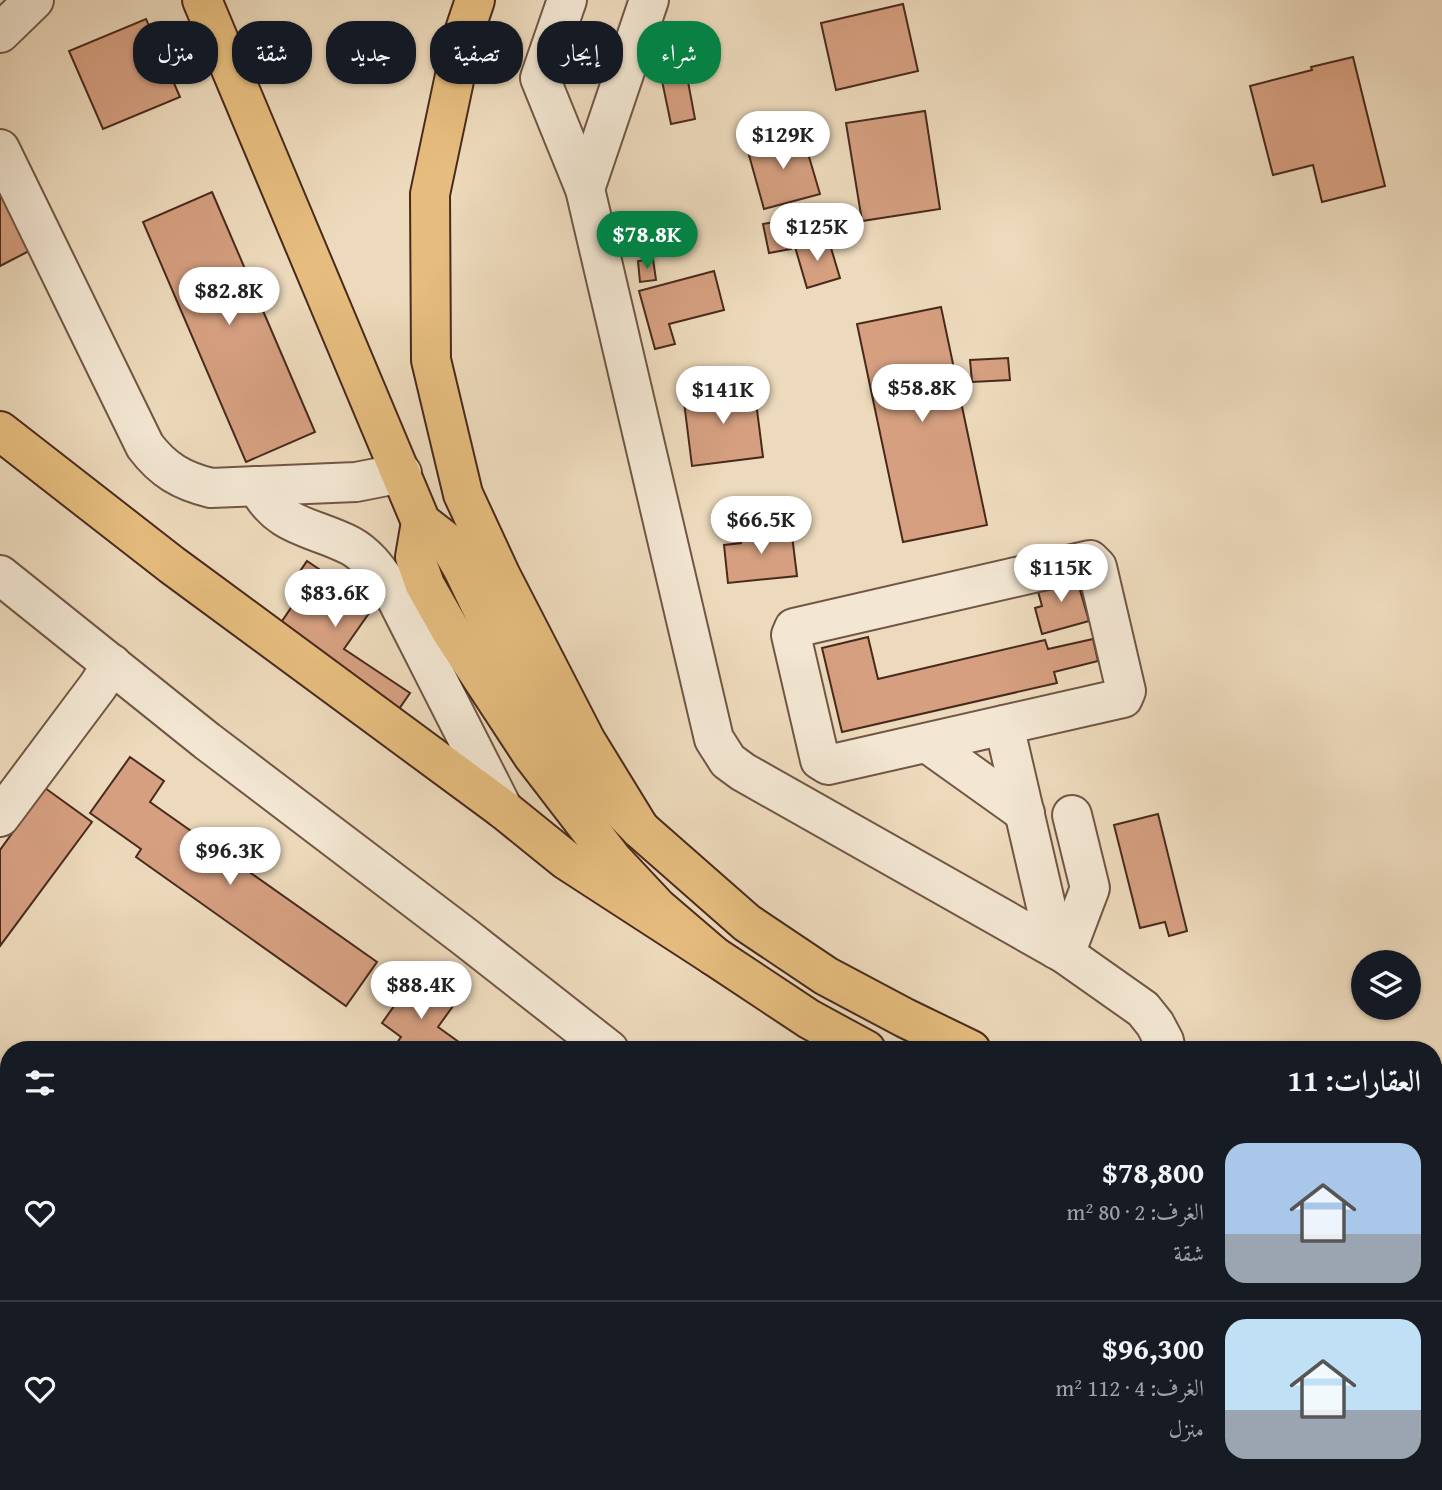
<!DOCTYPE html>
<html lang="ar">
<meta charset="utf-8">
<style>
:root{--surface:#171b24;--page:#20242c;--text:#f1f3f6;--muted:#9ea1a6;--line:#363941;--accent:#0b8043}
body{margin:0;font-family:"Gentium Book Plus",Amiri,serif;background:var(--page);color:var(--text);direction:rtl;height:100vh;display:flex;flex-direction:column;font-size:26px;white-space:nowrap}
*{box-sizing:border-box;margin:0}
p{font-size:23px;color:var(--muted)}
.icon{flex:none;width:38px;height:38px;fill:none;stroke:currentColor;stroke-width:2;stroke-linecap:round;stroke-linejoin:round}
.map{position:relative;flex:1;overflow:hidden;direction:ltr}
.panel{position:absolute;left:0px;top:1041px;width:1442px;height:450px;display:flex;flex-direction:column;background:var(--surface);border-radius:28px 28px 0 0;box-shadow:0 2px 5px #0004;direction:rtl}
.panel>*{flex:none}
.top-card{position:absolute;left:21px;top:21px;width:700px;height:63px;direction:rtl;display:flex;gap:14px}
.fabs{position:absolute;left:1351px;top:950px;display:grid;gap:14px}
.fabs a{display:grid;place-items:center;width:70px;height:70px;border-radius:50%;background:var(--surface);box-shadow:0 2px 5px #0004;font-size:35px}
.price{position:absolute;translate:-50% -60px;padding:0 16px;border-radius:24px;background:#fff;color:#222;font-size:23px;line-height:46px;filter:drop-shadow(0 2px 4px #0008)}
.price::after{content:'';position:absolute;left:50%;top:42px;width:21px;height:16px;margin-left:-10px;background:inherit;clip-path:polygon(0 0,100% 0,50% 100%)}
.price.active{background:var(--accent);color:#fff}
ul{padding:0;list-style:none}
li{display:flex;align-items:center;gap:21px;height:175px;padding:0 21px}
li+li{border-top:2px solid var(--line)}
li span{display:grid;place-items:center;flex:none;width:196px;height:140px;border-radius:21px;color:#555}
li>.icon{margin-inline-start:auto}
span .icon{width:84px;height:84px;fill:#fffc;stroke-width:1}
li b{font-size:30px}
h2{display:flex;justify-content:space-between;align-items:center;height:84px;padding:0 21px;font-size:30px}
.tag{padding:0 24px;border-radius:28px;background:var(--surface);box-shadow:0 2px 5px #0004;font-size:24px;line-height:63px}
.tag.active{background:var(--accent);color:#fff}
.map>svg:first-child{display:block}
.building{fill:#d59f80;stroke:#482a1d;stroke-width:2}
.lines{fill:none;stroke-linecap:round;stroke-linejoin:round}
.minor-casing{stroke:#715645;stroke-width:42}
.major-casing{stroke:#482a1d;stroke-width:42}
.highway-casing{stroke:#482a1d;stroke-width:42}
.minor{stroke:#f3e7d3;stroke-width:38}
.major{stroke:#e6bd7e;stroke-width:38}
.highway{stroke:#e6bd7e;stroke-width:38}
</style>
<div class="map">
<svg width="1442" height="1490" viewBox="0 0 1442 1490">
<rect width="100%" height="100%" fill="#eddabc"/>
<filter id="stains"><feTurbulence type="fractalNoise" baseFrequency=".00286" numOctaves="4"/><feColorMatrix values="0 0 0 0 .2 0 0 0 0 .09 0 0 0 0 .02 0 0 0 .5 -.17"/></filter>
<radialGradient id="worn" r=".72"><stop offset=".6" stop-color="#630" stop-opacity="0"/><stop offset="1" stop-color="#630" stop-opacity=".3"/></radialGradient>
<g class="building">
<polygon points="903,4 918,71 836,90 821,23"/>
<polygon points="146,19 180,97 103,129 69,51"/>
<polygon points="1353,57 1385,186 1322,202 1313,165 1273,175 1250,86 1312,70 1311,67"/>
<polygon points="686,71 695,119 671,124 661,76"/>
<polygon points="925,111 940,209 862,221 846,123"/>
<polygon points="802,133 820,194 764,209 747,148"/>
<polygon points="0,190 31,250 0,266"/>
<polygon points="212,192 315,432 246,462 143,222"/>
<polygon points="785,220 791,249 769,253 763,224"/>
<polygon points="828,238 840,278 807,288 795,247"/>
<polygon points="653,259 656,280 640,282 638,261"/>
<polygon points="714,271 724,310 669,324 675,344 655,349 639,291"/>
<polygon points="941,307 987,525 903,542 857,324"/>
<polygon points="1008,358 1010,380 972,382 970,360"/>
<polygon points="754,386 763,457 692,466 683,394"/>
<polygon points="791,527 797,576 728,583 724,545 741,543 740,533"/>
<polygon points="307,561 374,606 344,649 410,693 399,709 278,627 303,590 292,583"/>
<polygon points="1075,573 1089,621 1042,634 1035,608 1042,606 1036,584"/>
<polygon points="868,637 878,679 1045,640 1048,649 1093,639 1098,661 1054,672 1057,683 842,732 822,648"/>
<polygon points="130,757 164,781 150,802 377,962 346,1006 136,857 141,849 90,813"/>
<polygon points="45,788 92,822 0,946 0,850"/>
<polygon points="1158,814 1187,931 1169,936 1165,922 1140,928 1114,825"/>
<polygon points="414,978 453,1006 438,1027 470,1050 392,1050 401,1037 382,1023"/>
<polygon points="1438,1065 1442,1065 1442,1157"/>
<polygon points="0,1069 9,1075 9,1090 0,1102"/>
<polygon points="9,1098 9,1137 0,1130 0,1109"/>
<polygon points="0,1234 9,1240 9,1249 4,1257 9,1260 9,1295 0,1309"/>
<polygon points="1433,1399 1442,1401 1442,1456 1433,1454"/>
<rect x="1030" y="1482" width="29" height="8"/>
<rect x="1066" y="1482" width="50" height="8"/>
<rect x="1151" y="1482" width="29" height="8"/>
<rect x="1183" y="1482" width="25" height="8"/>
<polygon points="877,1485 930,1487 930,1490 877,1490"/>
<polygon points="961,1485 1013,1487 1013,1490 961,1490"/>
</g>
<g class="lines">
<defs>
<g id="minor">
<polyline points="567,0 540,78 585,189"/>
<polyline points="649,0 585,189 714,739 728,761 743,772 1065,954 1143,1009 1155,1024 1164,1041 1166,1050"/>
<polyline points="0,33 34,0"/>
<path d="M0,149L145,446C163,470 182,481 211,488L356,482L402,473"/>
<path d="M257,486C280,529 313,526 351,546C369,556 380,574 392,590L503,809"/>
<polygon points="1090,560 1097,567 1126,691 1123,698 828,765 820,760 791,635 794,628"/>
<polyline points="0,575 207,741 465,937 609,1050"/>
<polyline points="1004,725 1056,949"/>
<polyline points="927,743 1025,813"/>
<polyline points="0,817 98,686 112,664"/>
<polyline points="1065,954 1090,888 1072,815"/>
<polyline points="0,1169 9,1176"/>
<polyline points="0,1416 9,1422"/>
<polyline points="1433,1476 1442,1479"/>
<polyline points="86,1482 91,1490"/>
<polyline points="346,1482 350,1490"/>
<polyline points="547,1482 548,1490"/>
<polyline points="726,1482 727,1490"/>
<polyline points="941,1490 942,1482"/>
<polyline points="1142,1490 1143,1482"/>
</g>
<g id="major">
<polyline points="202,0 421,522 448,543 463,569 500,646 553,739 640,829 747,923 826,976 905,1018 971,1050"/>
<polyline points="421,522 415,557 425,585 451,631 533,756 613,860 658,908 714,956 809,1019 866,1050"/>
<polyline points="1433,1277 1442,1280"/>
<polyline points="1433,1313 1442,1316"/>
<polyline points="455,1490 507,1482"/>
</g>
<g id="highway">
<polyline points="475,0 464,33 430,194 431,360 463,494 501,576 586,741 640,829"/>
<polyline points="0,431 172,565 503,809 566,860 714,956"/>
</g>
</defs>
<use href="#minor" class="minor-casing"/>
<use href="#major" class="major-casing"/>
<use href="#highway" class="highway-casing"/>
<use href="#minor" class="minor"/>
<use href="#major" class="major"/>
<use href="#highway" class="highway"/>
</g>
<rect width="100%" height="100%" filter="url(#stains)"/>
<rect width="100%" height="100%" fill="url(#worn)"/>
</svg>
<div class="fabs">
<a><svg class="icon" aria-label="layers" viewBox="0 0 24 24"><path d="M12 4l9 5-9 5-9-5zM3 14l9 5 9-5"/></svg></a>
</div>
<b class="price" style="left:783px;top:171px">$129K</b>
<b class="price" style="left:817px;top:263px">$125K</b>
<b class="price active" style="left:647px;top:271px">$78.8K</b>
<b class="price" style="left:229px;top:327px">$82.8K</b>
<b class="price" style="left:922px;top:424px">$58.8K</b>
<b class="price" style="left:723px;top:426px">$141K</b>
<b class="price" style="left:761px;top:556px">$66.5K</b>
<b class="price" style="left:1061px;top:604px">$115K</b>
<b class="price" style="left:335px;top:629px">$83.6K</b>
<b class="price" style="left:230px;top:887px">$96.3K</b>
<b class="price" style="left:421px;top:1021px">$88.4K</b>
<div class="top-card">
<a class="tag active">شراء</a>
<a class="tag">إيجار</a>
<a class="tag">تصفية</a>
<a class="tag">جديد</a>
<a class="tag">شقة</a>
<a class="tag">منزل</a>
</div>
<section class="panel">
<h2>العقارات: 11<svg class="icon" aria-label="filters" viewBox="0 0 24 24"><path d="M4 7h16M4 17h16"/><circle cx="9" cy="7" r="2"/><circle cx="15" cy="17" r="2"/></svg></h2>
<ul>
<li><span style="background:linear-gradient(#a9c7e8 65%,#9aa5b1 0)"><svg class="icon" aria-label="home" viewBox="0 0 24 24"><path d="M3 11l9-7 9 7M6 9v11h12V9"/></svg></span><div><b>$78,800</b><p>الغرف: 2 · 80 m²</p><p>شقة</p></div><svg class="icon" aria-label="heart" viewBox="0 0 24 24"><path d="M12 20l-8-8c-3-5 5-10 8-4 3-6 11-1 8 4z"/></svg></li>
<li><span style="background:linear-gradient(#bfe0f5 65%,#9aa5b1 0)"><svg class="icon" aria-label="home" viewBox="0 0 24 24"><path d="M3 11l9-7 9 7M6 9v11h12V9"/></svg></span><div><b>$96,300</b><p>الغرف: 4 · 112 m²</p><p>منزل</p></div><svg class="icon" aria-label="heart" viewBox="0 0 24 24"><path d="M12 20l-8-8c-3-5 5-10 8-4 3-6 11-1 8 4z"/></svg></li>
</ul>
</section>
</div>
